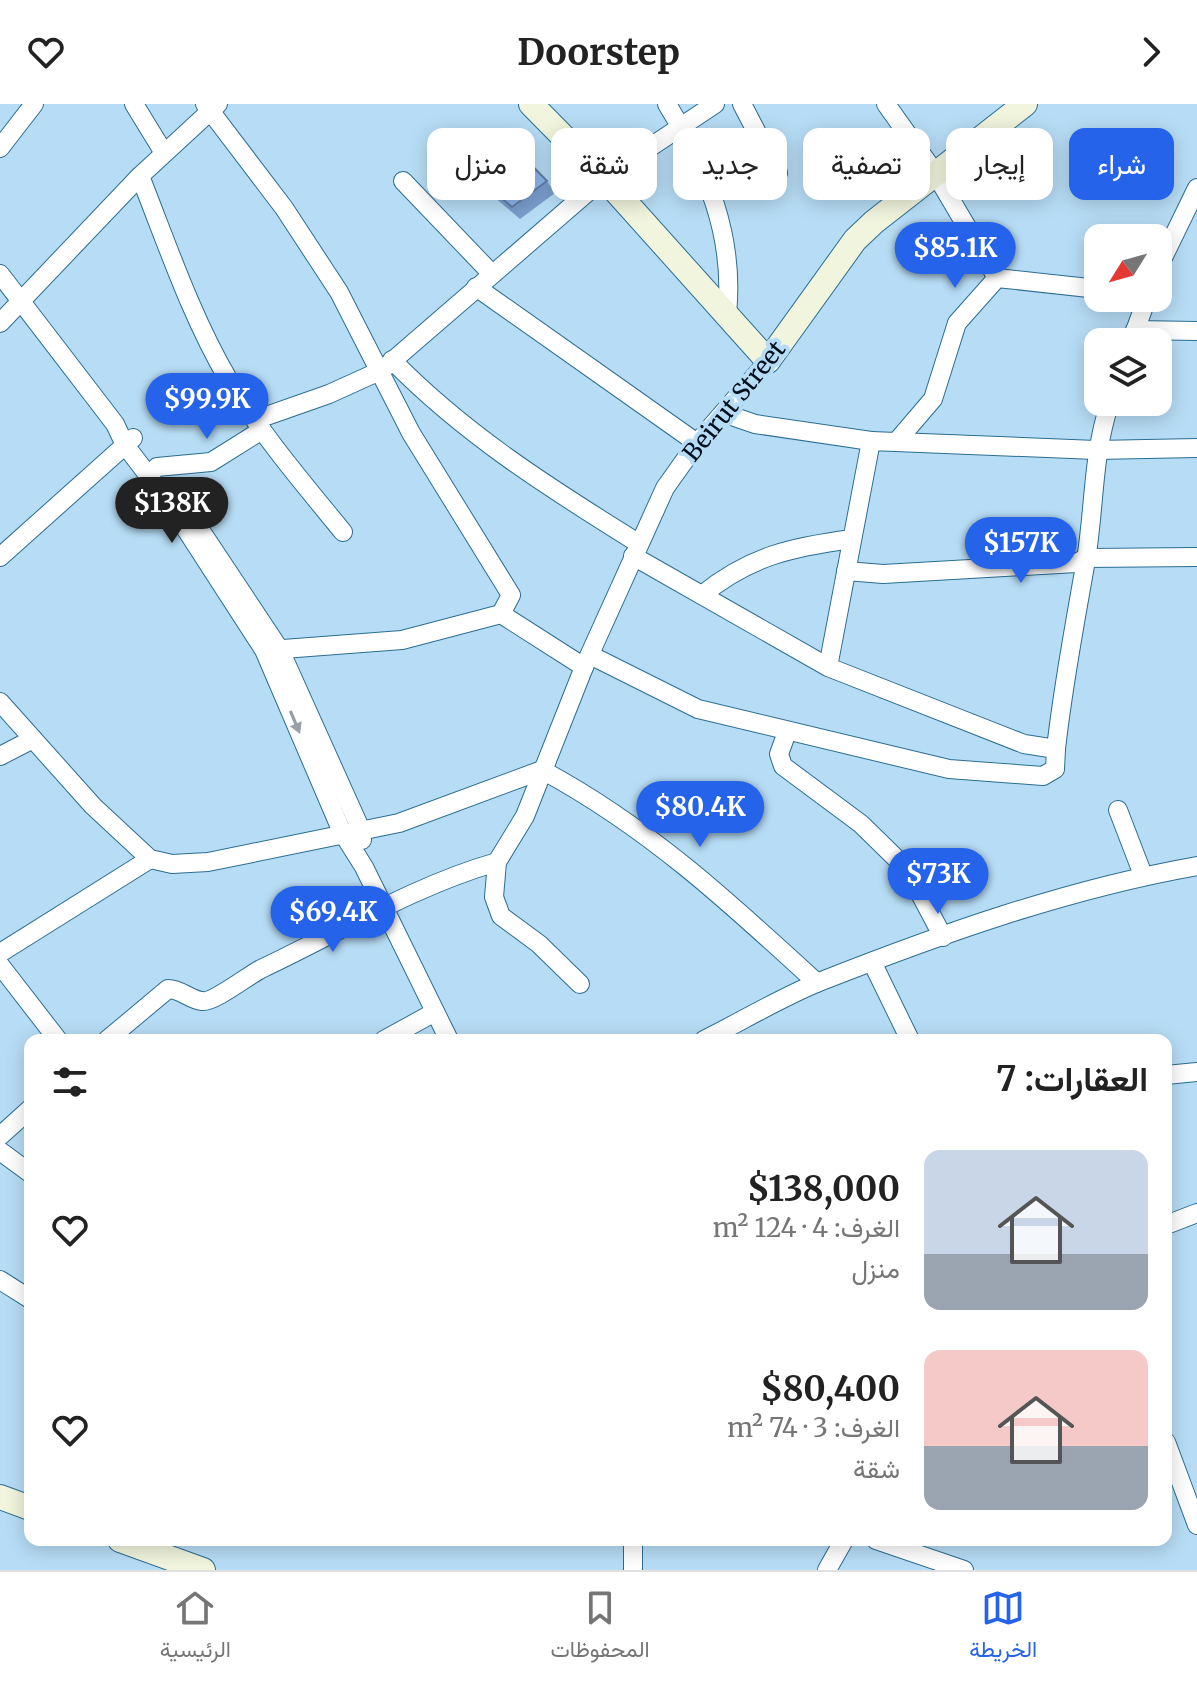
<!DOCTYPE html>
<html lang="ar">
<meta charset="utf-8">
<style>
:root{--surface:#fff;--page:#f6f6f6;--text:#222;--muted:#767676;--line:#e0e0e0;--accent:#2563eb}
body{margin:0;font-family:Merriweather,Vazirmatn,serif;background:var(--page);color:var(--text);direction:rtl;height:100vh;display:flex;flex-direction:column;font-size:30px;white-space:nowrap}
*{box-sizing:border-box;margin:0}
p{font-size:26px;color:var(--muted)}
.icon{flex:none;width:44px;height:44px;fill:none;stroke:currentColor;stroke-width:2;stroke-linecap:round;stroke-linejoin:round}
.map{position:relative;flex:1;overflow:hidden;direction:ltr}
.details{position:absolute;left:24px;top:930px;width:1148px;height:512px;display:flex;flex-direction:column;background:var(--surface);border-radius:16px;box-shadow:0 4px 20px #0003;direction:rtl}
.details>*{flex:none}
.guide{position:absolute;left:24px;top:24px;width:1150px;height:72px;direction:rtl;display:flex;gap:16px}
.needle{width:52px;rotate:233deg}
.fabs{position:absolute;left:1084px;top:120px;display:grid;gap:16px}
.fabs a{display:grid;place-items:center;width:88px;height:88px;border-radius:16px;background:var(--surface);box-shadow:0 4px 20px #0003;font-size:40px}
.price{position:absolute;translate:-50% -68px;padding:0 18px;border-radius:28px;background:var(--accent);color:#fff;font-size:26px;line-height:52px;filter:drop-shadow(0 2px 4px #0008)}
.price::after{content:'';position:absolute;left:50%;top:48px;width:24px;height:18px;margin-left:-12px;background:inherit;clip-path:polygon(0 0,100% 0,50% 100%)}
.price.on{background:#222;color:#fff}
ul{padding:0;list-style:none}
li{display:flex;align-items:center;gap:24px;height:200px;padding:0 24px}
li span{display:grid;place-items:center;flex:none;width:224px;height:160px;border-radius:16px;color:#555}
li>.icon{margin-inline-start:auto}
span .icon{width:96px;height:96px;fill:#fffc;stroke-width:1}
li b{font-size:34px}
h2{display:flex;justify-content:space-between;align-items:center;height:96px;padding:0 24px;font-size:34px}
.chip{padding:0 28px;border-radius:16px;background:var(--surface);box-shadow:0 4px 20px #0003;font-size:28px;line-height:72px}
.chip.on{background:var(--accent);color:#fff}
header{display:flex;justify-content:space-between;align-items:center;height:104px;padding:0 24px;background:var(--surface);font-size:36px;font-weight:700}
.menu{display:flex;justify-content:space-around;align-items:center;height:112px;border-top:2px solid var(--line);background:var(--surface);font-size:22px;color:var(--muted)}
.menu a{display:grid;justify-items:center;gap:4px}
.menu .on{color:var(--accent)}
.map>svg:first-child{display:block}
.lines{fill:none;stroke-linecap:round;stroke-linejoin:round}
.street-casing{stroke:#2b6d91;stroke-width:20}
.secondary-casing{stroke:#2b6d91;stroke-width:26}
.street{stroke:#fff;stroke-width:18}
.secondary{stroke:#f1f5dd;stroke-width:24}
.wall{fill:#7a9dcc}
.building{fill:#8eb6ed;stroke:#637fa6;stroke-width:2}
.oneway{fill:#999fa4}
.labels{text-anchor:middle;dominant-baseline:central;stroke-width:8;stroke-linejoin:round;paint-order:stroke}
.street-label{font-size:24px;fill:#000e1c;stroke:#b7ddf6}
</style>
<header><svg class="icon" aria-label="forward" viewBox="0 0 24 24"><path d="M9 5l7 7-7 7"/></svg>Doorstep<svg class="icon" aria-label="heart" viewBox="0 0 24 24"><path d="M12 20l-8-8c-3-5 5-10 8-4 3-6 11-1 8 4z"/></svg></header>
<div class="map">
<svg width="1197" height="1466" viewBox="0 0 1197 1466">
<rect width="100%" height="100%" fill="#b7ddf6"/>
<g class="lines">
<defs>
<g id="street">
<polyline points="134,0 164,49"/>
<polyline points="205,0 284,104 339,188 411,329 511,491 501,510"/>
<path d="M667,0C707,66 735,132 727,210"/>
<polyline points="742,0 778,69"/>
<polyline points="886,0 935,69 997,174"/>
<polyline points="0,44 34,0"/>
<path d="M140,72C167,140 191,212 228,275C261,330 303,379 343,428"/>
<polyline points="403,77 491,169"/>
<polyline points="1158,164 1197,84"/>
<polyline points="0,170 115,320 125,341 167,396 264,546 342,728 364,763 449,936"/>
<polyline points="476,183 697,339"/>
<polyline points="0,219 140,72 218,0"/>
<polyline points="1135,226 1197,227"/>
<polyline points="1131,238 1147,194"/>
<path d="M392,256C464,330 551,385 638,439"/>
<polyline points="723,309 755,320 871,337"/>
<polyline points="255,316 329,290 382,266 604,74 715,0"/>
<polyline points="897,337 933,295 957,219 997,174 1098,185"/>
<polyline points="157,363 211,358 262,326"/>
<polyline points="181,397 280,546 361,726 362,736"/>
<path d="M633,452L828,563L1024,640L1056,645C1063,581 1075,519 1086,456C1095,400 1092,353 1110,298"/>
<polyline points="0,453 133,334"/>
<polyline points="846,467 883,470 1076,459 1086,454 1197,453"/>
<path d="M702,491C750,452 792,443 852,435"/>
<polyline points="270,546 402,536 501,510 584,563"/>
<polyline points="590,551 698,605 949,665 1043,672 1055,665 1056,645"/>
<polyline points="828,563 871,337 1096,346 1197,344"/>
<path d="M0,598L93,702L150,755L172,760L208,758L399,719L542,666C648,723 729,798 817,879"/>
<polyline points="787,628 779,650 783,662 861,720 907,765 943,833"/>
<polyline points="0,652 33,635"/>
<polyline points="1118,706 1143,771"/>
<polyline points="0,849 150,755"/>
<polyline points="873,860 910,936"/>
<polyline points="0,861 58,936"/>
<polyline points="580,880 539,840 501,812 494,793 497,758 525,712 584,563 665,384 697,339 768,257"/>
<path d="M107,936L168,885C181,885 190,896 202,897C213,899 249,871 261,865C340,828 413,782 497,758"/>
<polyline points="384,936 435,908"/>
<path d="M704,936C742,917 780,894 819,878C941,830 1067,785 1197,762"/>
<polyline points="1166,971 1197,968"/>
<polyline points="0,1032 30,1005"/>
<polyline points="0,1047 30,1069"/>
<polyline points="1166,1121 1197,1109"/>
<polyline points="0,1176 30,1195"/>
<polyline points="1166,1338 1197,1421"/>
<polyline points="633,1436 633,1466"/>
<polyline points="876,1436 964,1466"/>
<polyline points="827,1466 844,1436"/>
</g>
<g id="secondary">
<polyline points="531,0 604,74 768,257 855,136 874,118 1025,0"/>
<polyline points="0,1393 30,1404"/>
<polyline points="120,1436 203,1466"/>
</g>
</defs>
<use href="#street" class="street-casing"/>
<use href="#secondary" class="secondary-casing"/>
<use href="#street" class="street"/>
<use href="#secondary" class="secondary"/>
</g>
<polygon class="wall" points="473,70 547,77 555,89 520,115 481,82"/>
<polygon class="building" points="509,38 547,77 512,103 473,70"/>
<defs><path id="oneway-solid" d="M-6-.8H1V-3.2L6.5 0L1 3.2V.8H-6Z" transform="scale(2)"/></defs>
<use class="oneway" href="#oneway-solid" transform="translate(295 618) rotate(67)"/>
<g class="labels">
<g class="street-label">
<text transform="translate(734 297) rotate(-51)">Beirut Street</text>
</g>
</g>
</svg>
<div class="fabs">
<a><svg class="needle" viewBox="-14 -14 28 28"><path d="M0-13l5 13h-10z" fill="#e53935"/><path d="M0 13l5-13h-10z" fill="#767676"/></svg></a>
<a><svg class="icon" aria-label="layers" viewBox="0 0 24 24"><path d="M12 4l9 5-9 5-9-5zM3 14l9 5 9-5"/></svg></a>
</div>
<b class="price" style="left:955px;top:186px">$85.1K</b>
<b class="price" style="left:207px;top:337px">$99.9K</b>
<b class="price on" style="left:172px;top:441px">$138K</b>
<b class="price" style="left:1021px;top:481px">$157K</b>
<b class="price" style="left:700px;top:745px">$80.4K</b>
<b class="price" style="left:938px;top:812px">$73K</b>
<b class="price" style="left:333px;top:850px">$69.4K</b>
<div class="guide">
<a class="chip on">شراء</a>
<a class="chip">إيجار</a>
<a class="chip">تصفية</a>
<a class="chip">جديد</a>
<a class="chip">شقة</a>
<a class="chip">منزل</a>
</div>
<section class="details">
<h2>العقارات: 7<svg class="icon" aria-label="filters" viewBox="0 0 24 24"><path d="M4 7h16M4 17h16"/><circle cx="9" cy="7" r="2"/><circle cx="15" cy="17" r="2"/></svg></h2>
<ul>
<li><span style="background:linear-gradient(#c9d6e8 65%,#9aa5b1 0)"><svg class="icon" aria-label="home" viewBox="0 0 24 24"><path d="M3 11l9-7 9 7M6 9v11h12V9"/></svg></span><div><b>$138,000</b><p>الغرف: 4 · 124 m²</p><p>منزل</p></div><svg class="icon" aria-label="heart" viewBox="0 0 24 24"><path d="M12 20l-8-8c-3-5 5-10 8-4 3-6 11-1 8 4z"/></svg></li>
<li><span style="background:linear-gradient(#f6c9c9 60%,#9aa5b1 0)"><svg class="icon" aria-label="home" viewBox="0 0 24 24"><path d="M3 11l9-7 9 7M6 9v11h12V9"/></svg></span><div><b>$80,400</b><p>الغرف: 3 · 74 m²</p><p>شقة</p></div><svg class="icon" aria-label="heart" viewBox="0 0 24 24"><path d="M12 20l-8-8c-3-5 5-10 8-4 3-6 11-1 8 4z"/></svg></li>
</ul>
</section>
</div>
<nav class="menu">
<a class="on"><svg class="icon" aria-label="map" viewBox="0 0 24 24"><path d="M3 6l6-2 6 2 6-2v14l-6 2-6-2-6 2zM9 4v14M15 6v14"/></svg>الخريطة</a>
<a><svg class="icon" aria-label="saved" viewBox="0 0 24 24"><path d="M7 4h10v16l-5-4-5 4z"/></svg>المحفوظات</a>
<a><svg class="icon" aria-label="home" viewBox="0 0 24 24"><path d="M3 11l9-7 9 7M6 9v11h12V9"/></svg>الرئيسية</a>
</nav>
